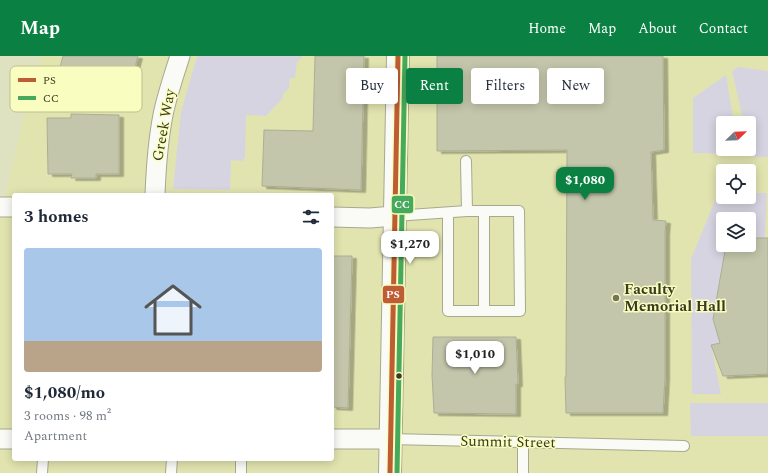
<!DOCTYPE html>
<meta charset="utf-8">
<style>
:root{--surface:#fff;--page:#f6f6f7;--text:#1f2937;--muted:#747a83;--accent:#0b8043}
body{margin:0;font-family:Spectral,serif;background:var(--page);color:var(--text);height:100vh;display:flex;flex-direction:column;font-size:15px;white-space:nowrap}
*{box-sizing:border-box;margin:0}
p{font-size:13px;color:var(--muted)}
.icon{flex:none;width:22px;height:22px;fill:none;stroke:currentColor;stroke-width:2;stroke-linecap:round;stroke-linejoin:round}
.map{position:relative;flex:1;overflow:hidden}
.details{position:absolute;left:12px;top:137px;width:322px;height:268px;display:flex;flex-direction:column;background:var(--surface);border-radius:4px;box-shadow:0 2px 10px #0003}
.details>*{flex:none}
.top-card{position:absolute;left:346px;top:12px;width:362px;height:36px;display:flex;gap:8px}
.needle{width:26px;rotate:67deg}
.controls{position:absolute;left:716px;top:60px;display:grid;gap:8px}
.controls a{display:grid;place-items:center;width:40px;height:40px;border-radius:4px;background:var(--surface);box-shadow:0 2px 10px #0003;font-size:20px}
.price{position:absolute;translate:-50% -34px;padding:0 9px;border-radius:8px;background:#fff;color:#222;font-size:13px;line-height:26px;filter:drop-shadow(0 1px 2px #0008)}
.price::after{content:'';position:absolute;left:50%;top:24px;width:12px;height:9px;margin-left:-6px;background:inherit;clip-path:polygon(0 0,100% 0,50% 100%)}
.price.active{background:var(--accent);color:#fff}
ul{padding:0;list-style:none}
li{display:grid;align-content:center;gap:8px;height:212px;padding:0 12px}
li span{display:grid;place-items:center;height:124px;border-radius:4px;color:#555}
li>.icon{margin-inline-start:auto}
span .icon{width:72px;height:72px;fill:#fffc;stroke-width:1}
li b{font-size:17px}
h2{display:flex;justify-content:space-between;align-items:center;height:48px;padding:0 12px;font-size:17px}
.chip{padding:0 14px;border-radius:4px;background:var(--surface);box-shadow:0 2px 10px #0003;font-size:14px;line-height:36px}
.chip.active{background:var(--accent);color:#fff}
header{display:flex;align-items:center;gap:24px;box-sizing:border-box;height:56px;padding:0 20px;background:var(--accent);color:#fff}
header strong{font-size:19px}
nav{display:flex;gap:22px;margin-inline-start:auto;font-size:14px}
.map>svg:first-child{display:block}
.built{fill:#e1e4af;fill-rule:evenodd}
.green{fill:#d7d4e2}
.building{fill:#c4c6ab;stroke:#acae94;filter:url(#shadow)}
.lines{fill:none;stroke-linecap:round;stroke-linejoin:round}
.service-casing{stroke:#a7a98e;stroke-width:12}
.minor-casing{stroke:#a7a98e;stroke-width:21}
.secondary-casing{stroke:#a7a98e;stroke-width:24}
.service{stroke:#fafbf6;stroke-width:10}
.minor{stroke:#fafbf6;stroke-width:19}
.secondary{stroke:#fafbf6;stroke-width:22}
.bus-1-casing{stroke:#f9fdbf;stroke-width:8}
.bus-2-casing{stroke:#f9fdbf;stroke-width:8}
.bus-1{stroke:#be5c33;stroke-width:5}
.bus-2{stroke:#47a95c;stroke-width:5}
.poi-dot{fill:#737559;stroke:#f9fdbf;stroke-width:1.5}
.bus-dot{fill:#393a22;stroke:#f9fdbf;stroke-width:1.5}
.labels{text-anchor:middle;dominant-baseline:central;stroke-width:3;stroke-linejoin:round;paint-order:stroke}
.street-label{font-size:15px;fill:#393a22;stroke:#f9fdbf}
.poi-label{font-size:15px;font-weight:bold;fill:#393a22;stroke:#f9fdbf;text-anchor:start}
.key{fill:#f9fdbf;stroke:#bfc290;stroke-width:1}
.key-label{font-size:11px;fill:#393a22}
.line-badge{stroke:#f9fdbf;stroke-width:1.5}
.badge-label{font-size:11px;text-anchor:middle;font-weight:bold;fill:#fff}
</style>
<header>
<strong>Map</strong>
<nav><a>Home</a><a>Map</a><a>About</a><a>Contact</a></nav>
</header>
<div class="map">
<svg width="768" height="417" viewBox="0 0 768 417">
<defs>
<filter id="shadow"><feDropShadow dx="4.5" dy="2.5" stdDeviation="0" flood-color="#0004"/></filter>
</defs>
<rect width="100%" height="100%" fill="#dfe2c0"/>
<path class="built" d="M41,0H768V417H0V167L30,32ZM723,67H749V93H723ZM723,115H749V141H723ZM14,139H332V403H14ZM723,163H749V189H723Z"/>
<g class="green">
<polygon points="198,0 302,0 302,1 297,6 295,22 290,22 289,32 283,38 283,42 266,60 246,59 245,102 242,105 231,104 230,134 173,133 181,56 195,7"/>
<polygon points="738,11 768,15 768,101 753,101 749,89 749,67 744,67 732,15"/>
<polygon points="726,19 734,67 723,67 723,93 737,93 736,98 693,97 693,42"/>
<polygon points="718,137 723,137 723,141 749,141 749,137 767,137 765,182 749,182 749,163 723,163 723,189 726,189 720,287 711,289 721,338 692,338 691,203"/>
<polygon points="690,347 768,347 768,380 691,380"/>
</g>
<g class="building">
<polygon points="63,0 138,0 127,41 119,38 119,42 80,32 81,28 57,22"/>
<polygon points="315,0 364,0 361,134 262,130 264,74 313,75"/>
<polygon points="437,0 663,0 664,94 651,96 653,164 666,165 665,176 665,322 663,357 566,357 565,321 566,321 567,94 437,95"/>
<polygon points="71,58 119,59 119,118 96,118 96,122 71,122 72,118 48,118 47,62 71,62"/>
<polygon points="749,182 768,182 768,318 723,320 711,289 720,287 713,263 726,189 749,189"/>
<polygon points="332,200 352,200 348,352 332,351"/>
<polygon points="433,281 516,281 518,328 516,328 516,358 434,357 432,319"/>
</g>
<g class="lines">
<defs>
<g id="service">
<polyline points="466,105 467,155"/>
<polyline points="484,156 484,255"/>
<polyline points="394,160 467,155 519,155 520,255 448,255 448,157"/>
<polyline points="390,383 684,390"/>
<polyline points="241,403 241,417"/>
<polyline points="42,417 43,403"/>
<polyline points="171,417 172,403"/>
<polyline points="523,417 523,386"/>
</g>
<g id="minor">
<path d="M155,139C156,112 158,85 163,59C167,39 174,19 180,0"/>
<polyline points="0,151 14,151"/>
<polyline points="332,161 370,162 394,160"/>
<polyline points="0,383 14,383"/>
<polyline points="332,383 390,383"/>
</g>
<polyline id="secondary" points="390,417 398,0"/>
</defs>
<use href="#service" class="service-casing"/>
<use href="#minor" class="minor-casing"/>
<use href="#secondary" class="secondary-casing"/>
<use href="#service" class="service"/>
<use href="#minor" class="minor"/>
<use href="#secondary" class="secondary"/>
<defs>
<polyline id="bus-1" points="390,417 398,0"/>
<polyline id="bus-2" points="397,417 405,0"/>
</defs>
<use href="#bus-1" class="bus-1-casing"/>
<use href="#bus-2" class="bus-2-casing"/>
<use href="#bus-1" class="bus-1"/>
<use href="#bus-2" class="bus-2"/>
</g>
<circle class="poi-dot" cx="616" cy="242" r="4"/>
<circle class="bus-dot" cx="399" cy="320" r="3.5"/>
<g class="labels">
<g class="street-label">
<text transform="translate(164 69) rotate(-80)">Greek Way</text>
<text transform="translate(508 386) rotate(1)">Summit Street</text>
</g>
<g class="poi-label">
<text x="624" y="233">Faculty<tspan x="624" dy="17">Memorial Hall</tspan></text>
</g>
</g>
<rect x="10" y="10" width="132" height="46" rx="6" class="key"/>
<rect x="18" y="22" width="18" height="4" fill="#be5c33"/>
<rect x="18" y="40" width="18" height="4" fill="#47a95c"/>
<g class="key-label">
<text x="43" y="28">PS</text>
<text x="43" y="46">CC</text>
</g>
<g class="line-badge">
<rect x="391" y="139" width="23" height="19" rx="4" fill="#47a95c"/>
<rect x="382" y="229" width="23" height="19" rx="4" fill="#be5c33"/>
</g>
<g class="badge-label">
<text x="402" y="152">CC</text>
<text x="393" y="242">PS</text>
</g>
</svg>
<div class="controls">
<a><svg class="needle" viewBox="-14 -14 28 28"><path d="M0-13l5 13h-10z" fill="#e53935"/><path d="M0 13l5-13h-10z" fill="#747a83"/></svg></a>
<a><svg class="icon" aria-label="locate" viewBox="0 0 24 24"><circle cx="12" cy="12" r="6"/><path d="M12 2v4M12 18v4M2 12h4M18 12h4"/></svg></a>
<a><svg class="icon" aria-label="layers" viewBox="0 0 24 24"><path d="M12 4l9 5-9 5-9-5zM3 14l9 5 9-5"/></svg></a>
</div>
<b class="price active" style="left:585px;top:145px">$1,080</b>
<b class="price" style="left:410px;top:209px">$1,270</b>
<b class="price" style="left:475px;top:319px">$1,010</b>
<div class="top-card">
<a class="chip">Buy</a>
<a class="chip active">Rent</a>
<a class="chip">Filters</a>
<a class="chip">New</a>
</div>
<section class="details">
<h2>3 homes<svg class="icon" aria-label="filters" viewBox="0 0 24 24"><path d="M4 7h16M4 17h16"/><circle cx="9" cy="7" r="2"/><circle cx="15" cy="17" r="2"/></svg></h2>
<ul>
<li><span style="background:linear-gradient(#a9c7e8 75%,#b9a48a 0)"><svg class="icon" aria-label="home" viewBox="0 0 24 24"><path d="M3 11l9-7 9 7M6 9v11h12V9"/></svg></span><div><b>$1,080/mo</b><p>3 rooms · 98 m²</p><p>Apartment</p></div></li>
</ul>
</section>
</div>
